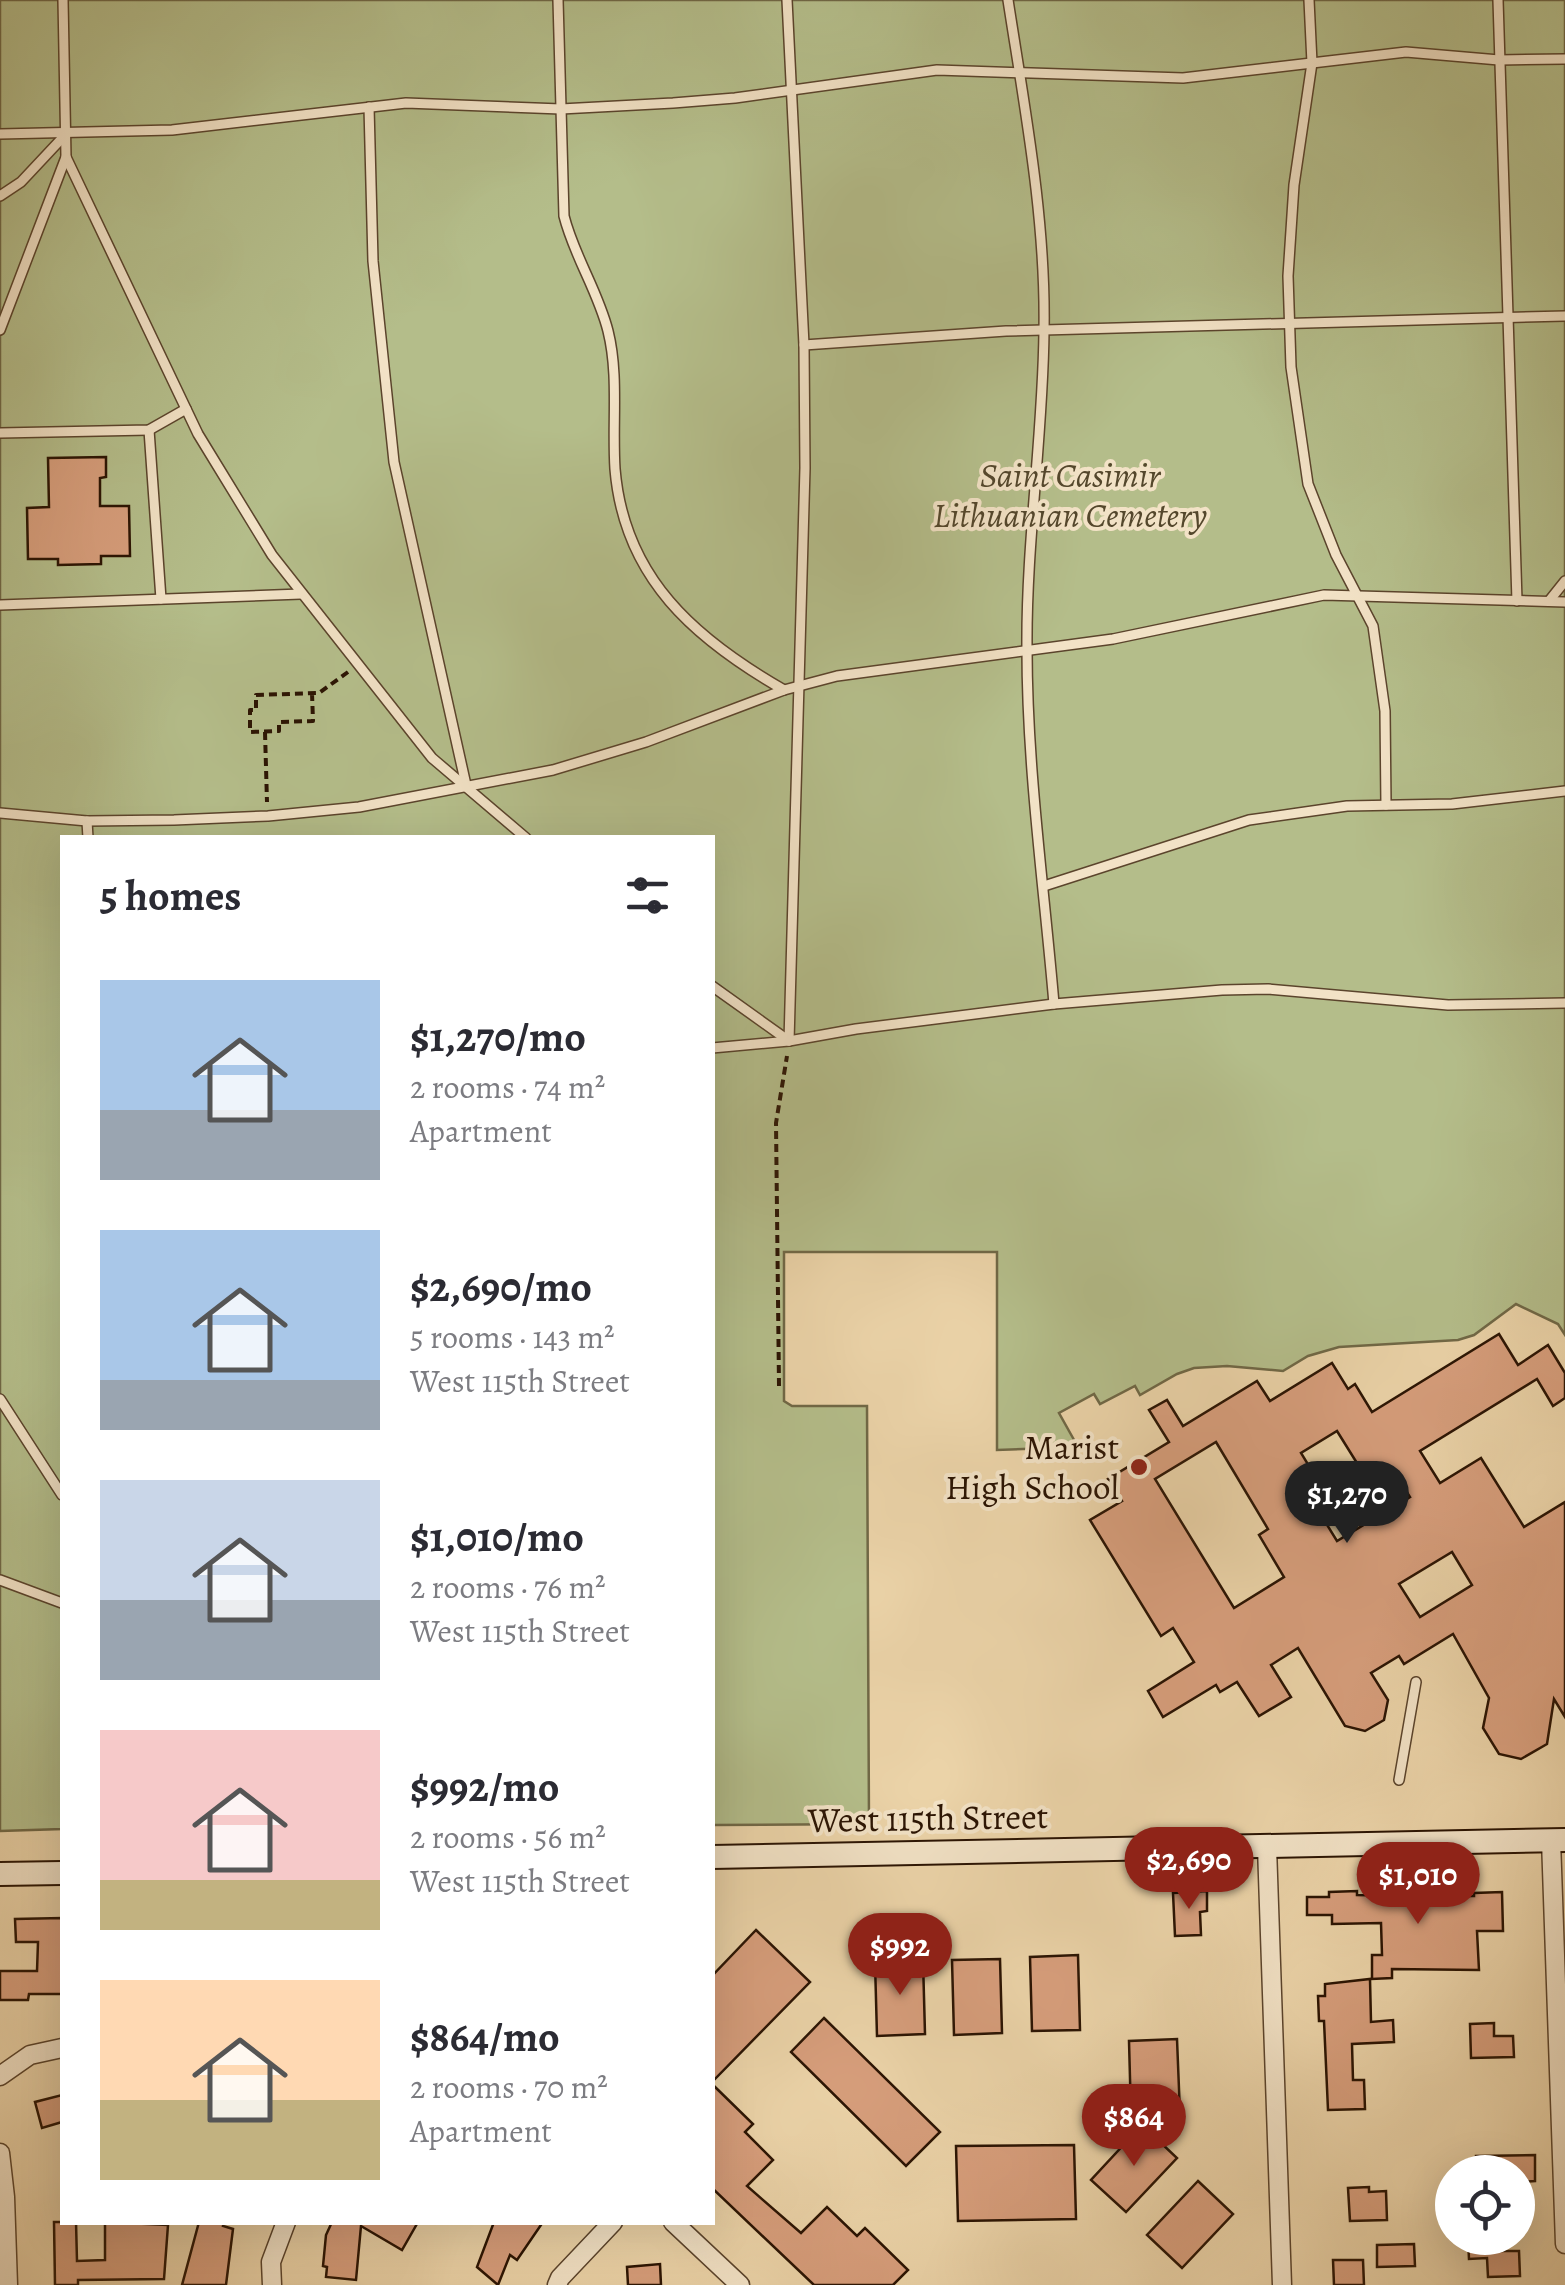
<!DOCTYPE html>
<meta charset="utf-8">
<style>
:root{--surface:#fff;--page:#f2f2f3;--text:#2b2b33;--muted:#7c7c81;--accent:#8f2418}
body{margin:0;font-family:Alegreya,serif;background:var(--page);color:var(--text);height:100vh;display:flex;flex-direction:column;font-size:38px;white-space:nowrap}
*{box-sizing:border-box;margin:0}
p{font-size:32px;color:var(--muted)}
.icon{flex:none;width:55px;height:55px;fill:none;stroke:currentColor;stroke-width:2;stroke-linecap:round;stroke-linejoin:round}
.map{position:relative;flex:1;overflow:hidden}
.drawer{position:absolute;left:60px;top:835px;width:655px;height:1390px;display:flex;flex-direction:column;background:var(--surface);border-radius:0px;box-shadow:0 10px 40px #0002}
.drawer>*{flex:none}
.buttons{position:absolute;left:1435px;top:2155px;display:grid;gap:20px}
.buttons a{display:grid;place-items:center;width:100px;height:100px;border-radius:50%;background:var(--surface);box-shadow:0 10px 40px #0002;font-size:50px}
.price{position:absolute;translate:-50% -85px;padding:0 22px;border-radius:35px;background:var(--accent);color:#fff;font-size:32px;line-height:65px;filter:drop-shadow(0 2px 5px #0008)}
.price::after{content:'';position:absolute;left:50%;top:60px;width:30px;height:22px;margin-left:-15px;background:inherit;clip-path:polygon(0 0,100% 0,50% 100%)}
.price.active{background:#222;color:#fff}
ul{padding:0;list-style:none}
li{display:flex;align-items:center;gap:30px;height:250px;padding:0 40px}
li span{display:grid;place-items:center;flex:none;width:280px;height:200px;border-radius:0px;color:#555}
li>.icon{margin-inline-start:auto}
span .icon{width:120px;height:120px;fill:#fffc;stroke-width:1}
li b{font-size:42px}
h2{display:flex;justify-content:space-between;align-items:center;height:120px;padding:0 40px;font-size:42px}
.map>svg:first-child{display:block}
.green{fill:#b4bd8a;stroke:#706846;stroke-width:2.5}
.building{fill:#d79e7c;stroke:#2b1403;stroke-width:2.5;fill-rule:evenodd}
.lines{fill:none;stroke-linecap:round;stroke-linejoin:round}
.lane-casing{stroke:#5b442c;stroke-width:12}
.street-casing{stroke:#5b442c;stroke-width:21}
.secondary-casing{stroke:#2b1403;stroke-width:26}
.path{stroke:#2b1403;stroke-width:4;stroke-dasharray:8 5;stroke-linecap:butt}
.lane{stroke:#f2e2c6;stroke-width:9}
.street{stroke:#f2e2c6;stroke-width:18}
.secondary{stroke:#f2e2c6;stroke-width:22}
.poi-dot{fill:#8f2418;stroke:#f2e2c6;stroke-width:4}
.labels{text-anchor:middle;dominant-baseline:central;stroke-width:8;stroke-linejoin:round;paint-order:stroke}
.park-label{font-size:35px;font-style:italic;fill:#54472c;stroke:#f2e2c6}
.poi-label{font-size:35px;fill:#2b1403;stroke:#f2e2c6;text-anchor:end}
.street-label{font-size:35px;fill:#2b1403;stroke:#f2e2c6}
</style>
<div class="map">
<svg width="1565" height="2285" viewBox="0 0 1565 2285">
<rect width="100%" height="100%" fill="#ebd3a8"/>
<filter id="stains"><feTurbulence type="fractalNoise" baseFrequency=".002" numOctaves="4"/><feColorMatrix values="0 0 0 0 .2 0 0 0 0 .09 0 0 0 0 .02 0 0 0 .5 -.17"/></filter>
<radialGradient id="worn" r=".72"><stop offset=".6" stop-color="#630" stop-opacity="0"/><stop offset="1" stop-color="#630" stop-opacity=".3"/></radialGradient>
<polygon class="green" points="0,0 1565,0 1565,1335 1558,1324 1516,1304 1474,1335 1458,1340 1339,1347 1308,1356 1283,1371 1227,1366 1194,1368 1177,1374 1140,1395 1135,1386 1100,1404 1094,1394 1059,1413 1078,1447 997,1450 997,1252 784,1252 784,1401 792,1406 867,1406 869,1824 713,1825 712,838 62,838 62,1829 0,1831"/>
<g class="building">
<polygon points="106,457 106,477 100,478 100,506 129,506 130,556 101,556 101,564 58,565 58,559 28,559 27,508 49,507 48,458"/>
<path d="M1499,1334L1518,1365L1548,1345L1565,1373V1398L1553,1406L1537,1379L1420,1451L1440,1483L1481,1458L1524,1527L1565,1502V1717L1554,1699L1547,1744L1521,1759L1499,1754L1483,1728L1489,1698L1453,1634L1404,1664L1399,1656L1371,1673L1388,1700L1384,1720L1365,1731L1345,1726L1298,1648L1271,1665L1291,1697L1259,1716L1237,1682L1220,1692L1216,1685L1163,1717L1148,1691L1194,1662L1173,1628L1161,1636L1090,1520L1122,1501L1108,1479L1169,1442L1149,1410L1167,1400L1183,1426L1257,1381L1270,1401L1332,1363L1348,1389L1355,1384L1372,1412ZM1337,1431L1370,1484L1393,1470L1410,1497L1337,1541L1321,1515L1334,1507L1301,1453ZM1216,1442L1268,1529L1259,1535L1284,1577L1234,1608L1155,1479ZM1452,1552L1472,1585L1420,1617L1399,1584Z"/>
<polygon points="1207,1891 1207,1911 1200,1912 1201,1935 1175,1936 1173,1893"/>
<polygon points="1357,1891 1357,1895 1407,1896 1474,1896 1474,1893 1502,1892 1503,1931 1477,1931 1479,1970 1392,1969 1392,1978 1372,1979 1372,1955 1382,1955 1381,1923 1332,1924 1332,1915 1307,1915 1307,1897 1329,1897 1329,1892"/>
<polygon points="62,1918 62,1994 29,1994 28,2000 0,2000 0,1971 37,1971 38,1942 16,1942 15,1919"/>
<polygon points="756,1930 810,1982 712,2082 712,1976"/>
<polygon points="1078,1955 1080,2030 1032,2031 1030,1957"/>
<polygon points="1000,1959 1002,2033 954,2035 952,1960"/>
<polygon points="923,1960 925,2034 877,2036 875,1962"/>
<polygon points="1370,1979 1371,2022 1393,2020 1394,2042 1352,2044 1353,2080 1364,2080 1365,2109 1328,2110 1324,2021 1319,2021 1318,1996 1325,1996 1325,1984"/>
<polygon points="824,2018 940,2132 906,2166 791,2052"/>
<polygon points="1494,2023 1494,2036 1513,2036 1514,2057 1471,2058 1470,2024"/>
<polygon points="1177,2039 1180,2114 1131,2115 1129,2041"/>
<polygon points="712,2084 753,2124 745,2132 773,2160 747,2186 801,2233 827,2207 857,2236 865,2228 908,2270 893,2285 814,2285 712,2188"/>
<polygon points="62,2095 62,2122 42,2128 35,2102"/>
<polygon points="1142,2125 1177,2158 1126,2212 1091,2180"/>
<polygon points="1074,2145 1076,2219 958,2221 956,2146"/>
<polygon points="1535,2155 1535,2181 1518,2182 1518,2172 1476,2172 1476,2156"/>
<polygon points="1198,2181 1233,2214 1182,2268 1147,2235"/>
<polygon points="1369,2187 1369,2192 1386,2191 1387,2220 1350,2221 1348,2188"/>
<polygon points="54,2222 76,2222 77,2261 105,2260 105,2222 168,2225 164,2279 78,2280 78,2285 55,2285"/>
<polygon points="199,2222 224,2222 223,2226 233,2229 226,2285 182,2285"/>
<polygon points="332,2222 418,2222 402,2250 361,2226 356,2280 326,2277 327,2267 323,2266 326,2235"/>
<polygon points="494,2222 543,2222 517,2260 510,2255 498,2285 477,2267"/>
<polygon points="1468,2238 1490,2238 1490,2251 1519,2251 1520,2276 1488,2277 1487,2258 1469,2259"/>
<polygon points="1414,2244 1415,2266 1377,2267 1377,2245"/>
<polygon points="1333,2260 1363,2260 1364,2285 1334,2285"/>
<polygon points="660,2264 661,2285 628,2285 627,2267"/>
</g>
<g class="lines">
<defs>
<g id="lane">
<path d="M558,0L564,216C574,256 598,291 608,331C619,375 612,423 615,469C624,578 695,639 784,690"/>
<polyline points="787,0 804,345 805,468 789,1041"/>
<path d="M1008,0C1025,110 1046,220 1044,331C1043,437 1026,543 1027,649C1027,768 1044,886 1054,1004"/>
<polyline points="1309,0 1312,63 1294,185 1288,276 1291,367 1308,484 1336,555 1373,626 1385,711 1386,805"/>
<polyline points="1498,0 1517,601"/>
<polyline points="369,107 373,261 394,462 466,785"/>
<polyline points="0,134 172,130 406,103 561,109 673,103 735,98 937,70 1183,78 1406,52 1499,60 1565,59"/>
<polyline points="66,157 198,434 272,555 432,758 526,838"/>
<polyline points="0,196 21,182 66,134"/>
<polyline points="0,330 66,157 63,0"/>
<polyline points="804,345 1006,331 1565,316"/>
<polyline points="149,430 161,599"/>
<polyline points="0,433 149,430 186,409"/>
<polyline points="1549,601 1565,581"/>
<polyline points="0,605 301,594"/>
<polyline points="0,813 87,821 174,820 268,816 359,807 553,770 646,742 784,690 837,676 1113,639 1324,595 1565,602"/>
<polyline points="87,821 88,838"/>
<polyline points="1044,886 1249,820 1347,806 1452,804 1565,791"/>
<polyline points="712,986 789,1041"/>
<polyline points="712,1048 789,1041 856,1029 1054,1004 1222,990 1268,989 1448,1005 1565,1003"/>
<polyline points="0,1399 62,1495"/>
<polyline points="0,1580 62,1603"/>
<polyline points="1399,1780 1416,1682"/>
</g>
<g id="street">
<polyline points="1551,1840 1565,2244"/>
<polyline points="1267,1847 1282,2285"/>
<polyline points="0,2076 30,2055 62,2048"/>
<polyline points="0,2153 5,2197 8,2285"/>
<polyline points="673,2222 740,2285"/>
<polyline points="272,2285 271,2262 286,2222"/>
<polyline points="557,2285 560,2278 613,2222"/>
</g>
<g id="secondary">
<polyline points="712,1857 1565,1840"/>
<polyline points="0,1874 62,1873"/>
</g>
</defs>
<use href="#lane" class="lane-casing"/>
<use href="#street" class="street-casing"/>
<use href="#secondary" class="secondary-casing"/>
<g class="path">
<polyline points="312,693 313,721 279,722 279,731 250,732 250,710 256,710 256,695 319,693 348,672"/>
<polyline points="265,732 267,802"/>
<polyline points="779,1386 776,1123 787,1056"/>
</g>
<use href="#lane" class="lane"/>
<use href="#street" class="street"/>
<use href="#secondary" class="secondary"/>
</g>
<circle class="poi-dot" cx="1139" cy="1467" r="10"/>
<g class="labels">
<g class="park-label">
<text x="1070" y="475">Saint Casimir<tspan x="1070" dy="40">Lithuanian Cemetery</tspan></text>
</g>
<g class="poi-label">
<text x="1119" y="1447">Marist<tspan x="1119" dy="40">High School</tspan></text>
</g>
<g class="street-label">
<text transform="translate(928 1818) rotate(-1)">West 115th Street</text>
</g>
</g>
<rect width="100%" height="100%" filter="url(#stains)"/>
<rect width="100%" height="100%" fill="url(#worn)"/>
</svg>
<div class="buttons">
<a><svg class="icon" aria-label="locate" viewBox="0 0 24 24"><circle cx="12" cy="12" r="6"/><path d="M12 2v4M12 18v4M2 12h4M18 12h4"/></svg></a>
</div>
<b class="price active" style="left:1347px;top:1546px">$1,270</b>
<b class="price" style="left:1189px;top:1912px">$2,690</b>
<b class="price" style="left:1418px;top:1927px">$1,010</b>
<b class="price" style="left:900px;top:1998px">$992</b>
<b class="price" style="left:1134px;top:2169px">$864</b>
<section class="drawer">
<h2>5 homes<svg class="icon" aria-label="filters" viewBox="0 0 24 24"><path d="M4 7h16M4 17h16"/><circle cx="9" cy="7" r="2"/><circle cx="15" cy="17" r="2"/></svg></h2>
<ul>
<li><span style="background:linear-gradient(#a9c7e8 65%,#9aa5b1 0)"><svg class="icon" aria-label="home" viewBox="0 0 24 24"><path d="M3 11l9-7 9 7M6 9v11h12V9"/></svg></span><div><b>$1,270/mo</b><p>2 rooms · 74 m²</p><p>Apartment</p></div></li>
<li><span style="background:linear-gradient(#a9c7e8 75%,#9aa5b1 0)"><svg class="icon" aria-label="home" viewBox="0 0 24 24"><path d="M3 11l9-7 9 7M6 9v11h12V9"/></svg></span><div><b>$2,690/mo</b><p>5 rooms · 143 m²</p><p>West 115th Street</p></div></li>
<li><span style="background:linear-gradient(#c9d6e8 60%,#9aa5b1 0)"><svg class="icon" aria-label="home" viewBox="0 0 24 24"><path d="M3 11l9-7 9 7M6 9v11h12V9"/></svg></span><div><b>$1,010/mo</b><p>2 rooms · 76 m²</p><p>West 115th Street</p></div></li>
<li><span style="background:linear-gradient(#f6c9c9 75%,#c2b280 0)"><svg class="icon" aria-label="home" viewBox="0 0 24 24"><path d="M3 11l9-7 9 7M6 9v11h12V9"/></svg></span><div><b>$992/mo</b><p>2 rooms · 56 m²</p><p>West 115th Street</p></div></li>
<li><span style="background:linear-gradient(#ffd9b3 60%,#c2b280 0)"><svg class="icon" aria-label="home" viewBox="0 0 24 24"><path d="M3 11l9-7 9 7M6 9v11h12V9"/></svg></span><div><b>$864/mo</b><p>2 rooms · 70 m²</p><p>Apartment</p></div></li>
</ul>
</section>
</div>
